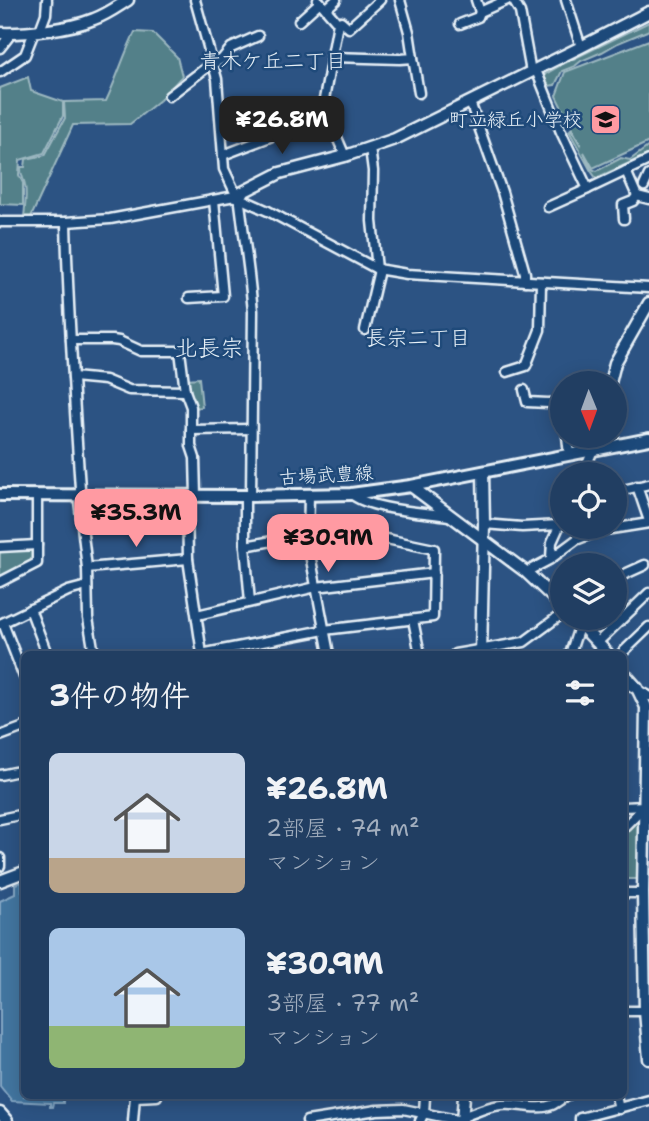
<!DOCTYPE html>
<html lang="ja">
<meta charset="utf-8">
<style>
:root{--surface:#213e62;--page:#294568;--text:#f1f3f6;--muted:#a2aebe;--line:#3e5777;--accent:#ff9aa2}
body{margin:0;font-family:"Shantell Sans","Klee One",sans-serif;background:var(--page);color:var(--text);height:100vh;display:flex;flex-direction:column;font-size:26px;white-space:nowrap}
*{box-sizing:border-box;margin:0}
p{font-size:23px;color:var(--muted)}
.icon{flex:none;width:38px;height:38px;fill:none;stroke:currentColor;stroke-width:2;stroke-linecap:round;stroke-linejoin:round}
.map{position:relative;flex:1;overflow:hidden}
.side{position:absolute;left:21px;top:651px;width:606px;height:448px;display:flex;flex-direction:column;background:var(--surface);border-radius:10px;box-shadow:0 4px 18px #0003,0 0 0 2px var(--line)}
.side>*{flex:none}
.needle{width:46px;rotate:179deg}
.controls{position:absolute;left:550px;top:371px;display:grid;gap:14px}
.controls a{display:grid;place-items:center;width:77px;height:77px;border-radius:50%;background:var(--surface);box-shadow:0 4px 18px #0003,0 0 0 2px var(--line);font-size:35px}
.price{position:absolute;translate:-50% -60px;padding:0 16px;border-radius:14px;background:var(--accent);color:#111;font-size:23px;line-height:46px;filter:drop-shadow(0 2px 4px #0008)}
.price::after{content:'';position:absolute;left:50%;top:42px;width:21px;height:16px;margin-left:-10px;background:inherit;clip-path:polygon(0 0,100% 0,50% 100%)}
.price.current{background:#222;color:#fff}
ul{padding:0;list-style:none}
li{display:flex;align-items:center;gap:21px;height:175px;padding:0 28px}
li span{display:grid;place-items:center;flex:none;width:196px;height:140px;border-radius:10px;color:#555}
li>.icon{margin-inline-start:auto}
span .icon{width:84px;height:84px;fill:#fffc;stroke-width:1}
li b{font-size:30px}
h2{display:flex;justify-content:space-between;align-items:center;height:84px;padding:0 28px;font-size:30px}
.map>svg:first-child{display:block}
.green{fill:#528089;stroke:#9db8c0;stroke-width:2}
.water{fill:#42749f;stroke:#84a6c3;stroke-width:2}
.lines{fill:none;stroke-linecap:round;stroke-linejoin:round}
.minor-casing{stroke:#e8f1f8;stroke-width:13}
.tertiary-casing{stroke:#e8f1f8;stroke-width:15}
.secondary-casing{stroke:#e8f1f8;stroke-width:16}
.minor{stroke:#1f4a7a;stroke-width:8}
.tertiary{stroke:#1f4a7a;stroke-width:10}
.secondary{stroke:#1f4a7a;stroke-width:10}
.labels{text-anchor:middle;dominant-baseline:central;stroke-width:5;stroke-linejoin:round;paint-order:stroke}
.poi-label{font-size:19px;fill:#e8f1f8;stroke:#1f4a7a;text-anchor:end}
.street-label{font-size:19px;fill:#e8f1f8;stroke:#1f4a7a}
.neighbourhood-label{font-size:21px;fill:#e8f1f8;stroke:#1f4a7a}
.quarter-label{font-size:23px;fill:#e8f1f8;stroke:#1f4a7a}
</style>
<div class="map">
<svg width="649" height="1121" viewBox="0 0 649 1121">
<rect width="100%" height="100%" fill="#2c5383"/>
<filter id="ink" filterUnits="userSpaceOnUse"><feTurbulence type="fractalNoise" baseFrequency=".0143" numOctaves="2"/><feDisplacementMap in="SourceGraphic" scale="14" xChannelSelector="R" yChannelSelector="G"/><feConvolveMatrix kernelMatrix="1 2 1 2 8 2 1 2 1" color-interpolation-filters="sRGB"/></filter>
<g filter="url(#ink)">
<g class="green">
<polygon points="649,22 649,30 647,31 618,43 602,52 581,61 575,66 562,71 555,85 548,86 544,75 563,64"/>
<path d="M135,32L153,33L177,57L182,76L160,100L130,124L73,125L31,217H24C25,207 27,195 25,185C24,178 20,176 21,167H25L26,159L45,155L65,118L64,102L106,101C117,78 124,54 135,32Z"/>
<polygon points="649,40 649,142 593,168 584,152 591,169 597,171 621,158 630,160 649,146 649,154 596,178 591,171 569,131 571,129 581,146 556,96 565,72"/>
<polygon points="28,77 31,91 63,102 63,116 44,153 20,160 19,175 23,183 23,205 0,204 0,88"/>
<polygon points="199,378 202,407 195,408 188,390 187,379"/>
<polygon points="31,549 34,552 34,559 31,562 0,578 0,550"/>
<polygon points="635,820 640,820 639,879 623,879 623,831"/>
</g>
<polygon class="water" points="22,882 22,891 24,891 24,1096 63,1096 63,1103 53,1103 52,1107 50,1107 50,1103 12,1101 0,1086 0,901 15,894 15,884"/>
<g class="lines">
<defs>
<g id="minor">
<polyline points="195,0 217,79 224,169 240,203 249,274 253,311 251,495"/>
<polyline points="318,0 338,23 323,105 345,156"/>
<polyline points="476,0 480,12"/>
<polyline points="513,0 520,12 531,72"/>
<polyline points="566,0 581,47"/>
<polyline points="326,9 336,0"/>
<polyline points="299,21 320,2"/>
<polyline points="338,23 341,21 349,28 380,0"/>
<polyline points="460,24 478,17 480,12 507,0"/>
<polyline points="40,30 46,14 47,0"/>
<polyline points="0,48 11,34"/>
<polyline points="332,57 400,59 413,58 409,32 400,0"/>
<polyline points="413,58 419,93"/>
<polyline points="536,70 561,132 588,189 649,160"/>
<polyline points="0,72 25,55 34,32"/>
<polyline points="169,96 207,67 222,59 231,48 258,36"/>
<polyline points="470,102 502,192 525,273 525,281"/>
<polyline points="370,148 373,171 372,221 377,269"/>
<polyline points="223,155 327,115"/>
<polyline points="644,186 649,175"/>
<polyline points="637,196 649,199"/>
<polyline points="548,207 588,189"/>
<polyline points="624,219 623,205 633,201 637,196 626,171"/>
<polyline points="0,222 66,222 110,219 235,196 268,211 377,269 407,274 649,288"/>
<path d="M66,222C68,311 74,400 80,488L79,501L87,568L88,618L94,654"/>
<polyline points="189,298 223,296 214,200"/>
<polyline points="365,330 379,270"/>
<polyline points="71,340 112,340 119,341 141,351 180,351 185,391 191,407 191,446 195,458 196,496"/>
<polyline points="507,372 526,366 540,330 541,282"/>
<polyline points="73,377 105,380 129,390 185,391"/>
<polyline points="524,390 527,402 548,403 562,402"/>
<polyline points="191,430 251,429"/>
<polyline points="567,436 569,455"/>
<polyline points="583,474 593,450"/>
<polyline points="637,486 649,521"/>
<polyline points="614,492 649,484"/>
<path d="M351,494C371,510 422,512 449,516"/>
<polyline points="309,495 308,544 329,654"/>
<polyline points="187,496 188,559 202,654"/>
<polyline points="245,496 245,546 250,602"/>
<polyline points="484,524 522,527 560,525"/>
<polyline points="0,547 37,545"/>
<polyline points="551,558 552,542 562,520"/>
<polyline points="87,568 188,559"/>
<polyline points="526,572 549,560 576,540 599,531 649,523"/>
<polyline points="614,579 645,565"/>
<polyline points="0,582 37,563 37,495"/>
<polyline points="30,609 47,654"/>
<polyline points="197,615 316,587 434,573"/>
<polyline points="413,620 420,654"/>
<polyline points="3,623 24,677"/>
<polyline points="0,624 68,591 87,586"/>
<polyline points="598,642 649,593"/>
<polyline points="201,654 324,630 433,617 434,549 372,536 308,544 283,539 245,546"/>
<polyline points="455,654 524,642 562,614"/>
<polyline points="570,654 582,618"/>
<polyline points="621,654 649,627"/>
<polyline points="623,682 649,696"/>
<polyline points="0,736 24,727"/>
<polyline points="0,775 24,770"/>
<polyline points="623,807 645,806"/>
<polyline points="0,819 24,814"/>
<polyline points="623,828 645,806"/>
<polyline points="0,858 0,866"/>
<polyline points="623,893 643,893"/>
<polyline points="623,1011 645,1011"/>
<polyline points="616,1096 619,1109"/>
<polyline points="135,1097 157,1096"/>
<path d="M462,1117C475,1113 487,1106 501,1105C517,1103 537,1111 552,1105C557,1103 562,1098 567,1096"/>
<polyline points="133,1121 135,1096"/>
<polyline points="307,1121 377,1110 403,1109 462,1121"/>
<polyline points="420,1121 424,1113 425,1096"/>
<polyline points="580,1121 580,1118 649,1100"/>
</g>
<g id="tertiary">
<path d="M0,33C25,34 70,29 94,19C106,15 117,7 128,0"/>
<polyline points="235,196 280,173 345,156 395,139 581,47 649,12"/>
<polyline points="610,383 615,363 649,303"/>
<polyline points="593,450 596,436"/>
<polyline points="411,486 526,572 562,606"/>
<polyline points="574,618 608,654"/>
<polyline points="481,654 484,524 483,472"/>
<polyline points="623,672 637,688 646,707 643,893 645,1011 649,1059"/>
<polyline points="0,881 24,872"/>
<polyline points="0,1113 7,1121"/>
<polyline points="462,1121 464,1096"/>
</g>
<polyline id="secondary" points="0,495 245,496 351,494 411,486 649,439"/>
</defs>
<use href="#minor" class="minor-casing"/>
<use href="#tertiary" class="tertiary-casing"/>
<use href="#secondary" class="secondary-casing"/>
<use href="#minor" class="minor"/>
<use href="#tertiary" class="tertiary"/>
<use href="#secondary" class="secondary"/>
</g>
</g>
<defs>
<symbol id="school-square" viewBox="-11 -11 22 22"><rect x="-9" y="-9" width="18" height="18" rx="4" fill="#ff9aa2" stroke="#1f4a7a"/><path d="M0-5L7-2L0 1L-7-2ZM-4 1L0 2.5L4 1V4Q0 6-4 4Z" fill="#111"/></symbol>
</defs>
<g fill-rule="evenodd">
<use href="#school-square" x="588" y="102" width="35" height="35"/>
</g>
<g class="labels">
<g class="poi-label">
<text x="582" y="119">町立緑丘小学校</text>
</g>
<g class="street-label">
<text transform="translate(326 475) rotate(-3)">古場武豊線</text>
</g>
<g class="neighbourhood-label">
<text x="273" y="61">青木ケ丘二丁目</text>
<text x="418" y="338">長宗二丁目</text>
</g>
<g class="quarter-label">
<text x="209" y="348">北長宗</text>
</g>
</g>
</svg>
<div class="controls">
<a><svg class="needle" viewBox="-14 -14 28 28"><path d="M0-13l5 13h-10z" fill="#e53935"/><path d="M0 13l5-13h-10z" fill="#a2aebe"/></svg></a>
<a><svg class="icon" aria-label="locate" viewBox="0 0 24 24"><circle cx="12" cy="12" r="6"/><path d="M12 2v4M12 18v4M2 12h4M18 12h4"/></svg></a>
<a><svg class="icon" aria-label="layers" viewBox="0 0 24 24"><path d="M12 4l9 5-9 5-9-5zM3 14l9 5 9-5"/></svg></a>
</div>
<b class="price current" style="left:282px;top:156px">¥26.8M</b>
<b class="price" style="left:136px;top:549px">¥35.3M</b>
<b class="price" style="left:328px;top:574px">¥30.9M</b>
<section class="side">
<h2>3件の物件<svg class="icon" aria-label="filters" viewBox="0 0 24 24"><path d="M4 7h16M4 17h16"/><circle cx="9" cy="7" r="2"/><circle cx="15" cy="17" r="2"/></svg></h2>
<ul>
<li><span style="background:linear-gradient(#c9d6e8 75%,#b9a48a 0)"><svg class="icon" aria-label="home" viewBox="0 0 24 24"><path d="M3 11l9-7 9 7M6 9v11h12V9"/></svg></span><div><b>¥26.8M</b><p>2部屋 · 74 m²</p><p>マンション</p></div></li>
<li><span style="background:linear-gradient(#a9c7e8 70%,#8fb573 0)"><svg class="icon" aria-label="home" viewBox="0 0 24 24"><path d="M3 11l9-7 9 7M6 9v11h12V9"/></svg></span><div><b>¥30.9M</b><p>3部屋 · 77 m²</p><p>マンション</p></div></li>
</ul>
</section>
</div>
